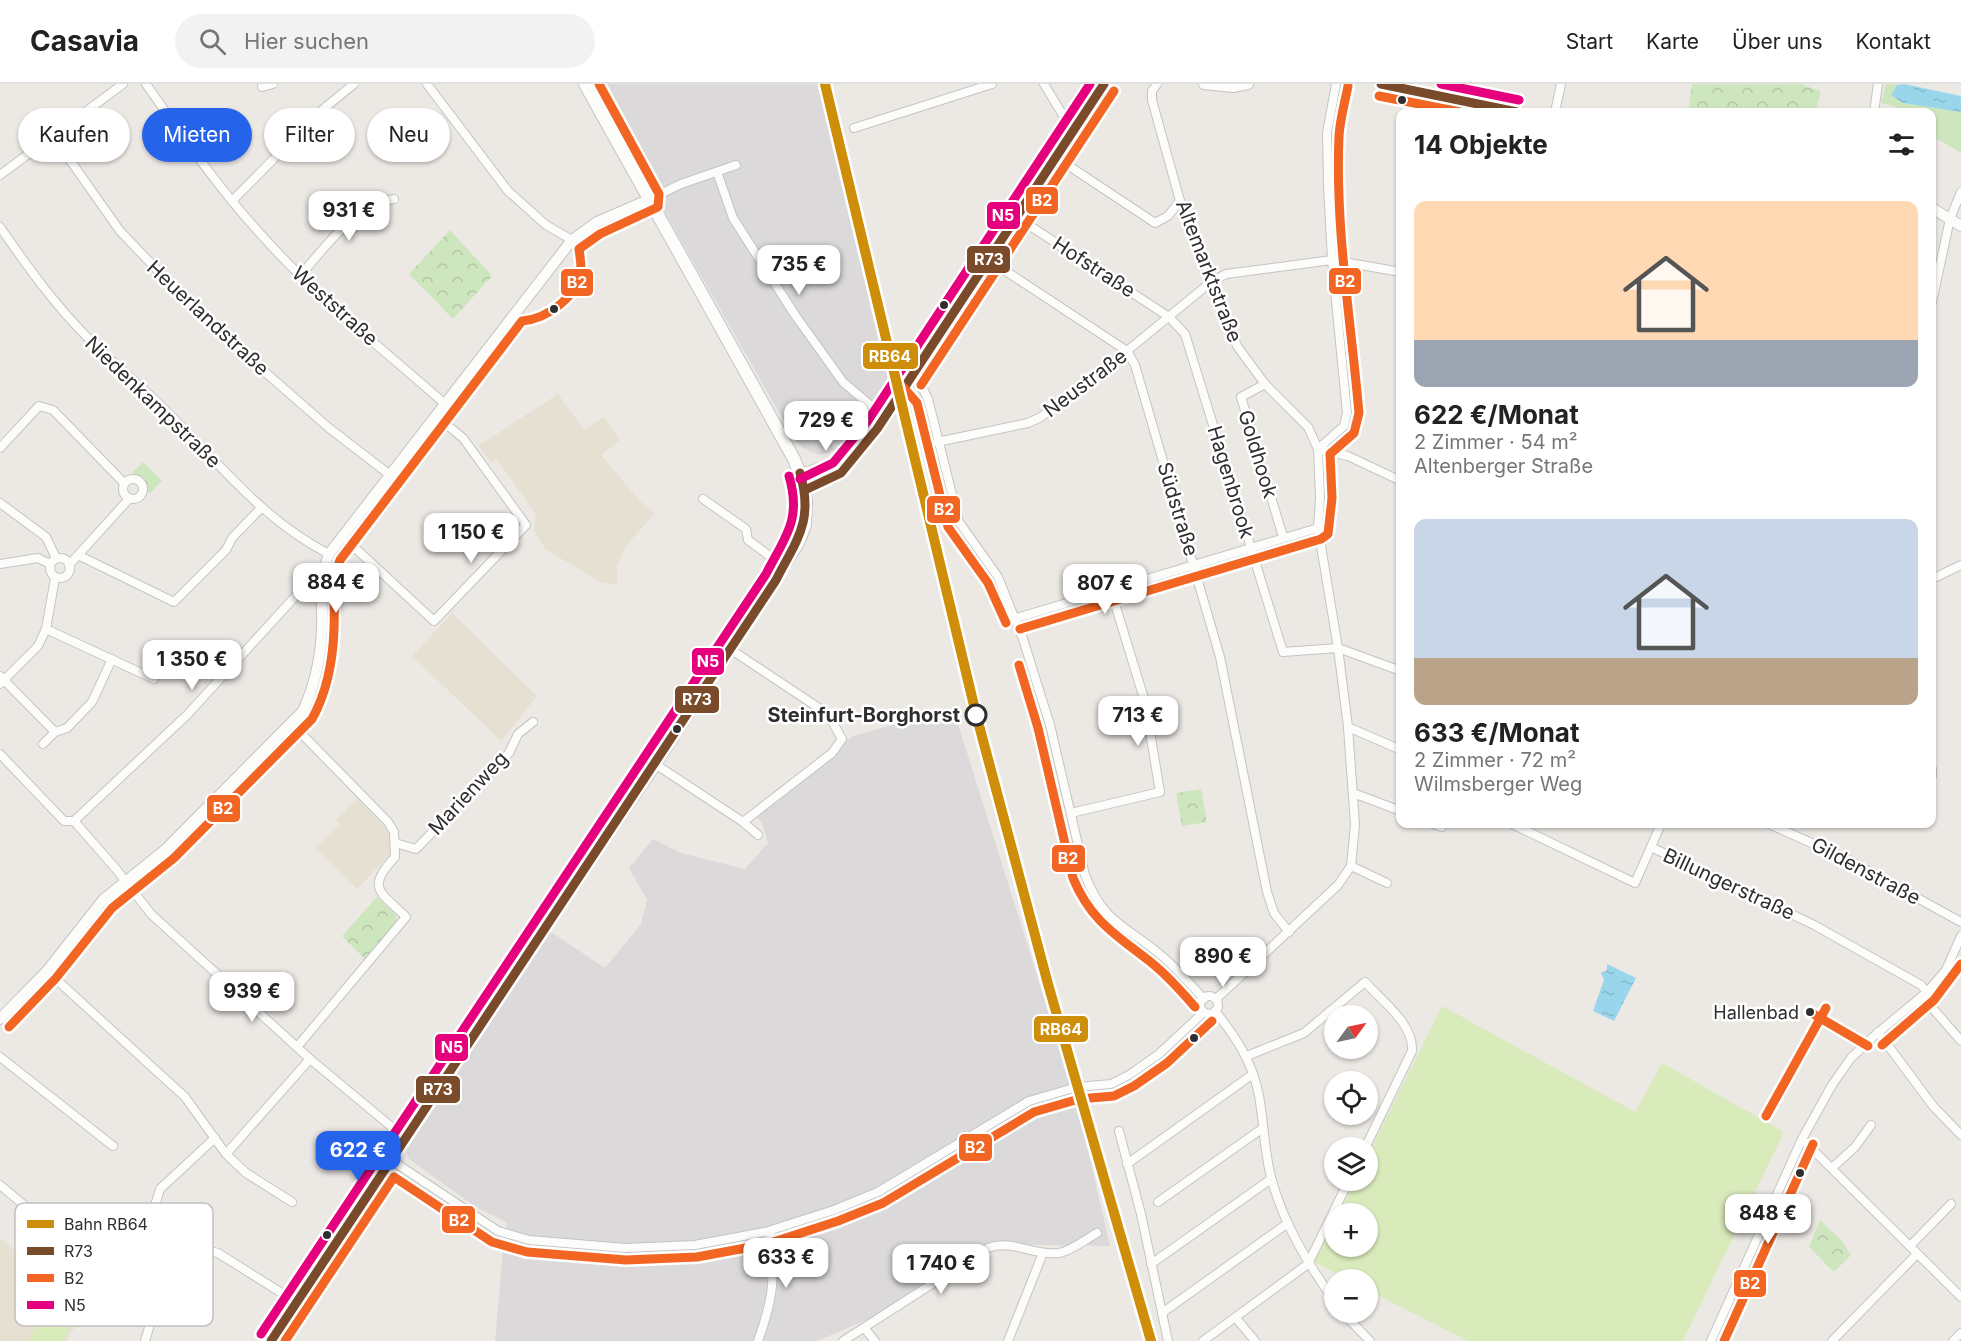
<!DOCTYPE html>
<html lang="de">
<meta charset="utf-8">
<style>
:root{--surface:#fff;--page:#f2f2f2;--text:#222;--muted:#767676;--line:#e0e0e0;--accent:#2563eb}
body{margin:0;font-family:Inter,sans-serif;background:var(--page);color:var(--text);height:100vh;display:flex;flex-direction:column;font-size:22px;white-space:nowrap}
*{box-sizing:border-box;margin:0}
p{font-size:20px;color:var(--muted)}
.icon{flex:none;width:33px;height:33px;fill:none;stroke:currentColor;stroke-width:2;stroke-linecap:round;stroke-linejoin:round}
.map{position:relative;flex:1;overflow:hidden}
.panel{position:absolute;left:1396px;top:24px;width:540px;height:720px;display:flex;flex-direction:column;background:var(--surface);border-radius:12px;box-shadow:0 2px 4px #0004}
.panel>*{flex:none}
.guide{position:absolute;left:18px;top:24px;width:570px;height:54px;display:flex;gap:12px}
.needle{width:39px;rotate:57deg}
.fabs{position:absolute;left:1324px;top:921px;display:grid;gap:12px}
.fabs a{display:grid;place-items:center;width:54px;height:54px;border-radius:50%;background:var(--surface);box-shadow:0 2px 4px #0004;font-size:30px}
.price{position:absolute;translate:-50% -51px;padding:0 14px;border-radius:12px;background:#fff;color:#222;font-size:20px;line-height:39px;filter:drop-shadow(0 2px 3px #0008)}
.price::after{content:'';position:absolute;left:50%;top:36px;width:18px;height:14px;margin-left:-9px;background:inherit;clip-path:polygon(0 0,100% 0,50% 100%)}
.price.active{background:var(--accent);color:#fff}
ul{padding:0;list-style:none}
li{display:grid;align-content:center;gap:12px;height:318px;padding:0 18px}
li span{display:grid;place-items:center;height:186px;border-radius:12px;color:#555}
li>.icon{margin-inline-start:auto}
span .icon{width:108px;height:108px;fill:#fffc;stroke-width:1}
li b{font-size:26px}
h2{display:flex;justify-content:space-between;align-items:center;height:72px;padding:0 18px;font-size:26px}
.tag{padding:0 21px;border-radius:27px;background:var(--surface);box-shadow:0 2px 4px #0004;font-size:21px;line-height:54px}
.tag.active{background:var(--accent);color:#fff}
header{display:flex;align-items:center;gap:36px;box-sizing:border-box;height:84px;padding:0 30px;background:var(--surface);border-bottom:2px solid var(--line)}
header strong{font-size:28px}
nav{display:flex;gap:33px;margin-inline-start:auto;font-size:21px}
.search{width:420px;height:54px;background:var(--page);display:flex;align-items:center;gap:15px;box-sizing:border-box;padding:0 21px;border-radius:33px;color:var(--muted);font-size:22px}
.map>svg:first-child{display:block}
.industrial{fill:#dcd9db}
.education{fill:#e6e0d3}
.grass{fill:url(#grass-tufts)}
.forest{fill:url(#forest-crowns)}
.garden{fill:#cee6be}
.pitch{fill:#d9eabb}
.water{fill:url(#water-ripples)}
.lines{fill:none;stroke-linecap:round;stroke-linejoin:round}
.minor-casing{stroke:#c5c4c5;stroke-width:10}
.tertiary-casing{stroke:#c5c4c5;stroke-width:12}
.secondary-casing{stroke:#c5c4c5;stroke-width:14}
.minor{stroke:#fcfcfb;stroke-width:8}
.tertiary{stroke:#fcfcfb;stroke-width:10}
.secondary{stroke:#fcfcfb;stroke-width:12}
.bus-1-casing{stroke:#fff;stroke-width:14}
.bus-2-casing{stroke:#fff;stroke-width:14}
.bus-3-casing{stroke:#fff;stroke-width:14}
.bus-1{stroke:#7a4b2a;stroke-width:9}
.bus-2{stroke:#f26522;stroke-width:9}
.bus-3{stroke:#e5007d;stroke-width:9}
.rail-1-casing{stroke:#fff;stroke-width:15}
.rail-1{stroke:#cf8e09;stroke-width:10}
.bus-dot{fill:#2e2e2e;stroke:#fff;stroke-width:2}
.stop-dot{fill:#fff;stroke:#2e2e2e;stroke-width:3}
.labels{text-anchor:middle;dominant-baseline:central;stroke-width:5;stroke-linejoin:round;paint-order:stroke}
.bus-label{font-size:18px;fill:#2e2e2e;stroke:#fff;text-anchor:end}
.street-label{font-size:20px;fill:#2e2e2e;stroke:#fff}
.stop-label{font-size:20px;font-weight:bold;fill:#2e2e2e;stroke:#fff;text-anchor:end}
.key{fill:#fff;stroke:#c0c0c0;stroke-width:1.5}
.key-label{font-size:16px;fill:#2e2e2e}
.line-badge{stroke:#fff;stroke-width:2}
.badge-label{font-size:16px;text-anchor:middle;font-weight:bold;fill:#fff}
</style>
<header>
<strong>Casavia</strong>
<div class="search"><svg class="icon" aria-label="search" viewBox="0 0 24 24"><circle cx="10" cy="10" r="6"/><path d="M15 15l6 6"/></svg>Hier suchen</div>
<nav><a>Start</a><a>Karte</a><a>Über uns</a><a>Kontakt</a></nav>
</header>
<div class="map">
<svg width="1961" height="1257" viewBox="0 0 1961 1257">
<defs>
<pattern id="grass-tufts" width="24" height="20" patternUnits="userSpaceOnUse" patternTransform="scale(1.5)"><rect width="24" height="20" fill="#cee6be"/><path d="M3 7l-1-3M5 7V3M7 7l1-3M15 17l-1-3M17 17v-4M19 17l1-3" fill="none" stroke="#b1c6a4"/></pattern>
<pattern id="forest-crowns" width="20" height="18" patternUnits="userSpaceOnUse" patternTransform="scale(1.5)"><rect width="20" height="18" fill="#cee6be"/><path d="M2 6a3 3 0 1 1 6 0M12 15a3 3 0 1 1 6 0" fill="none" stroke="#b1c6a4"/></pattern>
<pattern id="water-ripples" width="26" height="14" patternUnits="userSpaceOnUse" patternTransform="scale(1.5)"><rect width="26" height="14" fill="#99d6ec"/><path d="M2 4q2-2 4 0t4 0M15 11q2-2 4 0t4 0" fill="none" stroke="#84b8cb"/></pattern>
</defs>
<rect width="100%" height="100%" fill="#ece8e4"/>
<g class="industrial">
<polygon points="592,0 819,0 895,302 854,356 837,366 819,371 803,364 793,353"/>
<polygon points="953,624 1077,1019 1110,1162 984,1160 873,1233 817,1257 495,1257 504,1155 507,1139 473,1121 409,1075 402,1060 545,844 605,884 641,840 647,816 629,784 653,755 681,769 745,785 768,759 762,739 757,733 773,708 853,652"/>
</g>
<g class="education">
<polygon points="558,310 584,346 604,333 620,356 601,371 640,417 655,429 625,463 617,482 617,501 601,498 545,465 534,446 536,431 497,375 491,378 478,362"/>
<polygon points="452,529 537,612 501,657 412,572"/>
<polygon points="357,714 389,748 391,769 357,805 315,764 339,740 336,736"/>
<polygon points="0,1154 70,1211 75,1242 67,1257 0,1257"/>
</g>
<polygon class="grass" points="1107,479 1110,490 1118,488 1120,496 1087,505 1081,487"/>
<g class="forest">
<polygon points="1692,0 1800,0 1821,7 1816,26 1823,27 1688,28"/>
<polygon points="450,146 492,192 453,235 409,190"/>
<polygon points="143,378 162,397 149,410 144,395 132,389"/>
<polygon points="1201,705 1207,738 1182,742 1176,709"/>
<polygon points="377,813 396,831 397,839 365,875 342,852"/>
<polygon points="1820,1136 1841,1156 1851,1171 1834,1188 1809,1163"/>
</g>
<polygon class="garden" points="1886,0 1898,0 1903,19 1961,28 1961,69 1932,52 1932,28 1914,28 1881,19"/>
<g class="pitch">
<polygon points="1442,922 1635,1028 1662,979 1784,1048 1683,1257 1468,1257 1368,1206 1368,1196 1348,1195 1314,1178 1335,1136 1335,1162 1368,1162 1368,1130 1339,1129 1355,1097 1368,1096 1368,1071"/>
<polygon points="42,1231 69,1245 63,1257 28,1257"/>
</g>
<g class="water">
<polygon points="1904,0 1961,12 1961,28 1903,19 1891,11 1897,1"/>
<polygon points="1607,880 1636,894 1614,937 1593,927 1604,896 1601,889 1607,886"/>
</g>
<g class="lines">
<defs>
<g id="minor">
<path d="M146,0C184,54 221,108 266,156C320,216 385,267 445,320"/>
<polyline points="427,0 508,107 546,141 572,156"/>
<polyline points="1044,0 1073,48"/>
<polyline points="1157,0 1152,7 1152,16 1180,117 1237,262 1265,300 1308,343 1318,365 1320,413 1318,444 1338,564 1348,643 1355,741 1351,782 1338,801 1216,915"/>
<polyline points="262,3 273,0"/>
<polyline points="1555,28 1561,0"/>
<polyline points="1874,28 1878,0"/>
<polyline points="854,44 992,0"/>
<polyline points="53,52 120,147 162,191 241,267 329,344 390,391"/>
<polyline points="1057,74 1155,139 1168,132 1180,117"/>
<polyline points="717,88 733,134 795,231 843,298 884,333"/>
<polyline points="0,91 123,0"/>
<polyline points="648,116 681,100 736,81"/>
<polyline points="232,117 322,26 354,0"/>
<polyline points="1018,134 1169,233 1185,250 1283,568 1338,564 1401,587"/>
<path d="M0,143C27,182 54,220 88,254C109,276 133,295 155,316C212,370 258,434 329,470"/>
<polyline points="989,176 1127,267 1135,281 1220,573 1267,808 1274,829 1289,848"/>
<path d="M300,192C325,163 355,121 394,115"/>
<polyline points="1932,218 1950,135 1961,108"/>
<path d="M911,294L923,305L928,315L959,438L998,493L1023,555L1050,641L1085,791C1103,837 1122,840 1157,868C1174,881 1189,899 1204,915"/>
<polyline points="1265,300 1241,313 1283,453"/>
<polyline points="937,358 1028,339 1041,333 1127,267 1211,198 1226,190 1332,176 1401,188"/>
<polyline points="0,364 39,322 53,326 124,399"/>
<polyline points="1318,365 1344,342 1347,329 1332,176 1328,100 1327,49 1336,0"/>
<polyline points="1318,365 1348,372 1401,397"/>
<polyline points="800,389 837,378 857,369"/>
<circle cx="133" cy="405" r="10"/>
<polyline points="805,406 841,389 877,345 1104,0"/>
<polyline points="703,415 746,445 748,456 783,482"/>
<polyline points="0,419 46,453 56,474"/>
<polyline points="342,452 434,537 526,441 463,354 436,332"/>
<polyline points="80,472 174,518 226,466 232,454 260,425"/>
<circle cx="60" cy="484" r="10"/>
<polyline points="0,480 38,474 50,480"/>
<polyline points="69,481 129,415"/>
<polyline points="1932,495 1961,481"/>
<polyline points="1017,534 1318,444"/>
<polyline points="46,545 154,595"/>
<polyline points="730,565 828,630 842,655 832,669 743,738"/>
<polyline points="0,592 55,648"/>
<polyline points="0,600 38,562 46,545 55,494"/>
<path d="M292,640L388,738L394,748L395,773C365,805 381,808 406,833L297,963"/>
<polyline points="1348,643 1401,666"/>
<polyline points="43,660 55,648 67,644 92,618 112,575"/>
<polyline points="0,670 64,737 74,737 116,785 151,830 310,975 405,1054"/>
<polyline points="655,680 743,738 758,751"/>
<polyline points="1932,685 1932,692"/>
<polyline points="1353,709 1401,727"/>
<polyline points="1071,729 1160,708 1145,618 1111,507"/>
<polyline points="74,737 187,631 302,505 321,492"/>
<polyline points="1433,740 1442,743"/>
<polyline points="1512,740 1635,799 1661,740"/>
<polyline points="1769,740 1843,773 1961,838"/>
<polyline points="395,759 416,765 509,669 518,650 533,638"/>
<polyline points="1651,763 1814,841 1921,901 1927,908"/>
<polyline points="1351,782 1387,799"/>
<polyline points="47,887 185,1013 226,1070 246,1089 292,1118"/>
<polyline points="1922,912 1961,957"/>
<circle cx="1209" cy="921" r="9"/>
<path d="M1215,927C1236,953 1253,979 1259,1012C1264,1039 1264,1066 1271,1093C1283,1139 1308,1180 1335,1218"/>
<polyline points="1878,948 1933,1022 1961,1051"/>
<path d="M1247,972L1304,949L1365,898C1382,917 1414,940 1412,967L1365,1064"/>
<polyline points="0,973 113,1062"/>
<polyline points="1119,1047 1141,1130 1168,1257"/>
<polyline points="1802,1055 1961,1213"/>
<polyline points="226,1070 310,975"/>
<polyline points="391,1076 498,1147 529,1156 625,1164 695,1161 765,1148 834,1126 878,1108 1029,1017 1077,1003 1111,1000 1129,991 1159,970 1204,928"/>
<polyline points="1127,1080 1253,990"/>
<polyline points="1833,1083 1855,1063 1871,1041"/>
<polyline points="0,1101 84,1171 163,1197 175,1158 147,1149"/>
<polyline points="1158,1118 1263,1044"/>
<polyline points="175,1158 218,1169 296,1218"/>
<polyline points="1910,1162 1951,1120"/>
<polyline points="1151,1180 1271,1095"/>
<polyline points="135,1188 160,1105 215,1054"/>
<polyline points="1342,1228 1370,1257"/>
<polyline points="1162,1229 1288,1139"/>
<polyline points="1236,1234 1255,1257"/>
<polyline points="865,1245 875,1257"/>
<polyline points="145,1257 163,1197"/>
<path d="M758,1257C774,1212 775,1195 770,1148"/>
<path d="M843,1257L988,1164C1012,1155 1034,1172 1059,1169C1071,1167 1086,1155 1097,1149"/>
<polyline points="1008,1257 1043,1169"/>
<polyline points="1203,1257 1308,1180 1349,1096"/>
<polyline points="1711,1257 1802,1055 1832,1001 1851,974 1874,952 1927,908 1946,886 1961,852"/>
<polyline points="1832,1257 1917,1170"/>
<polyline points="1953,1257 1961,1249"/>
</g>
<g id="tertiary">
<polyline points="1204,0 1233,3 1248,0"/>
<polyline points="1381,0 1517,28"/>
<polyline points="1932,124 1961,142"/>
<path d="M0,935L47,887L103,816L165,766L303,627C315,601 321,572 322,544C323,514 318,500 329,470L572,156L597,138L648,116"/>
</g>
<polyline id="secondary" points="271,1257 499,910 655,680 798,459 805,441 806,417 803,398 794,375 585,0"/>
</defs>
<use href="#minor" class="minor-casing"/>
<use href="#tertiary" class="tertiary-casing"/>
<use href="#secondary" class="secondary-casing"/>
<use href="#minor" class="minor"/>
<use href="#tertiary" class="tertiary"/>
<use href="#secondary" class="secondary"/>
<defs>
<g id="bus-1">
<polyline points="1381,0 1517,28"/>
<polyline points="805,406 841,389 877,345 1104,0"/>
<path d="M271,1257L776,496C797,455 814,437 800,389"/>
</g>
<g id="bus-2">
<polyline points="1379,12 1460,28"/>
<polyline points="921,301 1114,7"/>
<polyline points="903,303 917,319 948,443 988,499 1006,539"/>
<path d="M1020,545L1321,455L1328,450L1332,414L1330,370L1354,349L1359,329C1351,237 1335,144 1339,52C1340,35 1345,18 1348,2"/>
<path d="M1019,581L1038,644L1073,794C1091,838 1118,852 1153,880C1169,893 1182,908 1195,923"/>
<polyline points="1810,928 1868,962"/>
<path d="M9,943L56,894L112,824L174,774L312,635C327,608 333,575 334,545C335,521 332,499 340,476L522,237C547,235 579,212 581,185C581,179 580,172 579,165L600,150L658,123L659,110L599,0"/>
<polyline points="1882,961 1934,916 1961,880"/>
<polyline points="1766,1032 1826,924"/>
<polyline points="285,1257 394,1093 492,1158 527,1168 626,1176 697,1173 767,1160 838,1137 883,1119 1034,1028 1079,1015 1114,1012 1134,1002 1167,979 1212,937"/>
<polyline points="1724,1257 1813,1060"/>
</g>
<g id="bus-3">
<polyline points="1441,0 1519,16"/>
<polyline points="800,395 833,379 867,338 1090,0"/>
<path d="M261,1250L766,490C785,453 802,436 789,392"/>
</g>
</defs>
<use href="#bus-1" class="bus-1-casing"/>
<use href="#bus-2" class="bus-2-casing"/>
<use href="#bus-3" class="bus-3-casing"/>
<use href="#bus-1" class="bus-1"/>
<use href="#bus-2" class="bus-2"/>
<use href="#bus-3" class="bus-3"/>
<defs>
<polyline id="rail-1" points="825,0 976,630 1048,900 1151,1257"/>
</defs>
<use href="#rail-1" class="rail-1-casing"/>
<use href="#rail-1" class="rail-1"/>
</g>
<g class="bus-dot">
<circle cx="1402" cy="16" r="5"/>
<circle cx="944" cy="221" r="5"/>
<circle cx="554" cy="225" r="5"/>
<circle cx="677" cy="645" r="5"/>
<circle cx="1810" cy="928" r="5"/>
<circle cx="1194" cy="954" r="5"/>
<circle cx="1800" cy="1089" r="5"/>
<circle cx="327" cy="1151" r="5"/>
</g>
<circle class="stop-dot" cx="976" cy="631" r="10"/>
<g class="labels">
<g class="bus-label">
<text x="1799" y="928">Hallenbad</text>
</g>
<g class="street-label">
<text transform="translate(1094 183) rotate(33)">Hofstraße</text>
<text transform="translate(1209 187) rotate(69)">Altemarktstraße</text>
<text transform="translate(335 222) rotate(42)">Weststraße</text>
<text transform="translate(208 234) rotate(43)">Heuerlandstraße</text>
<text transform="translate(1085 299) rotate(-37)">Neustraße</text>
<text transform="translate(153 318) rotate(44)">Niedenkampstraße</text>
<text transform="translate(1258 370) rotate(73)">Goldhook</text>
<text transform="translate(1231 398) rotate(73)">Hagenbrook</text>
<text transform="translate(1178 425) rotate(73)">Südstraße</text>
<text transform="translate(468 709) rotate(-47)">Marienweg</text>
<text transform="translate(1866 787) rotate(28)">Gildenstraße</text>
<text transform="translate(1729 800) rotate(25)">Billungerstraße</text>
</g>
<g class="stop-label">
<text x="960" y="631">Steinfurt-Borghorst</text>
</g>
</g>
<rect x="15" y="1119" width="198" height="123" rx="9" class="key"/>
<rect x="27" y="1136" width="27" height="8" fill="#cf8e09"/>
<rect x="27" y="1163" width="27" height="8" fill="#7a4b2a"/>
<rect x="27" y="1190" width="27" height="8" fill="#f26522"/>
<rect x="27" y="1217" width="27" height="8" fill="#e5007d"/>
<g class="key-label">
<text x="64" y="1146">Bahn RB64</text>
<text x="64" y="1173">R73</text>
<text x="64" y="1200">B2</text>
<text x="64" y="1227">N5</text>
</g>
<g class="line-badge">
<rect x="1025" y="102" width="34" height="29" rx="6" fill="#f26522"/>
<rect x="986" y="117" width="35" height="29" rx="6" fill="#e5007d"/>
<rect x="966" y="161" width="45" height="29" rx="6" fill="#7a4b2a"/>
<rect x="1328" y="183" width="34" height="28" rx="6" fill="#f26522"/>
<rect x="560" y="184" width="34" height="29" rx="6" fill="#f26522"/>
<rect x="862" y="258" width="57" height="28" rx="6" fill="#cf8e09"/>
<rect x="926" y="411" width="35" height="29" rx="6" fill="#f26522"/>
<rect x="691" y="563" width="34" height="29" rx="6" fill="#e5007d"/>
<rect x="674" y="601" width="46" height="29" rx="6" fill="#7a4b2a"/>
<rect x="206" y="710" width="35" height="29" rx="6" fill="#f26522"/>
<rect x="1051" y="760" width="35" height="29" rx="6" fill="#f26522"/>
<rect x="1033" y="931" width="56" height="28" rx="6" fill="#cf8e09"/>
<rect x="434" y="949" width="35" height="29" rx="6" fill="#e5007d"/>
<rect x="415" y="991" width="46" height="29" rx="6" fill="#7a4b2a"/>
<rect x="958" y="1049" width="35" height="29" rx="6" fill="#f26522"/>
<rect x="441" y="1121" width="35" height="29" rx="6" fill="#f26522"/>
<rect x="1733" y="1185" width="34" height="29" rx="6" fill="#f26522"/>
</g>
<g class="badge-label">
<text x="1042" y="122">B2</text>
<text x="1003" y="137">N5</text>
<text x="989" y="181">R73</text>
<text x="1345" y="203">B2</text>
<text x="577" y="204">B2</text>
<text x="890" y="278">RB64</text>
<text x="944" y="431">B2</text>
<text x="708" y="583">N5</text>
<text x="697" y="621">R73</text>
<text x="223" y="730">B2</text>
<text x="1068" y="780">B2</text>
<text x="1061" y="951">RB64</text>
<text x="452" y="969">N5</text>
<text x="438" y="1011">R73</text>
<text x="975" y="1069">B2</text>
<text x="459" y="1142">B2</text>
<text x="1750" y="1205">B2</text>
</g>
</svg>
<div class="fabs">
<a><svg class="needle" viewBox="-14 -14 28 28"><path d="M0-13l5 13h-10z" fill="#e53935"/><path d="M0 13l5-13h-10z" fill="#767676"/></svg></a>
<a><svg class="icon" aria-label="locate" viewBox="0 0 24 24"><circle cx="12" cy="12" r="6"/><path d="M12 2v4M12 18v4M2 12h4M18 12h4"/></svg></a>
<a><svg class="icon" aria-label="layers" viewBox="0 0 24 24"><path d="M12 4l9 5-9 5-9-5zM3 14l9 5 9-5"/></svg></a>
<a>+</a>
<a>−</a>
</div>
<b class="price" style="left:349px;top:158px">931 €</b>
<b class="price" style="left:799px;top:212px">735 €</b>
<b class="price" style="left:826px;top:368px">729 €</b>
<b class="price" style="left:471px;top:480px">1 150 €</b>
<b class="price" style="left:336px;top:530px">884 €</b>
<b class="price" style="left:1105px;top:531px">807 €</b>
<b class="price" style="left:192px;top:607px">1 350 €</b>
<b class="price" style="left:1138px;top:663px">713 €</b>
<b class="price" style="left:1223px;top:904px">890 €</b>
<b class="price" style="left:252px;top:939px">939 €</b>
<b class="price active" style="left:358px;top:1098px">622 €</b>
<b class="price" style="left:1768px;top:1161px">848 €</b>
<b class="price" style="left:786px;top:1205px">633 €</b>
<b class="price" style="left:941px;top:1211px">1 740 €</b>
<div class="guide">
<a class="tag">Kaufen</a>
<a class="tag active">Mieten</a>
<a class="tag">Filter</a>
<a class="tag">Neu</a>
</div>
<section class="panel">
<h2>14 Objekte<svg class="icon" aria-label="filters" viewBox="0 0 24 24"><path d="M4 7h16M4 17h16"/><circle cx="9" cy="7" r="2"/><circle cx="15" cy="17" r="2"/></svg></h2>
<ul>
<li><span style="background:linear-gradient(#ffd9b3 75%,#9aa5b1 0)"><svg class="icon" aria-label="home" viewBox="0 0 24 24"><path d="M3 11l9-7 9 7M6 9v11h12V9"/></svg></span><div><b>622 €/Monat</b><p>2 Zimmer · 54 m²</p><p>Altenberger Straße</p></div></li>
<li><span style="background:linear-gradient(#c9d6e8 75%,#b9a48a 0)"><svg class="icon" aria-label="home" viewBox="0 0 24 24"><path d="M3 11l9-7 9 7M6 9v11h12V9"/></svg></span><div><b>633 €/Monat</b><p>2 Zimmer · 72 m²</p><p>Wilmsberger Weg</p></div></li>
</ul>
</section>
</div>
